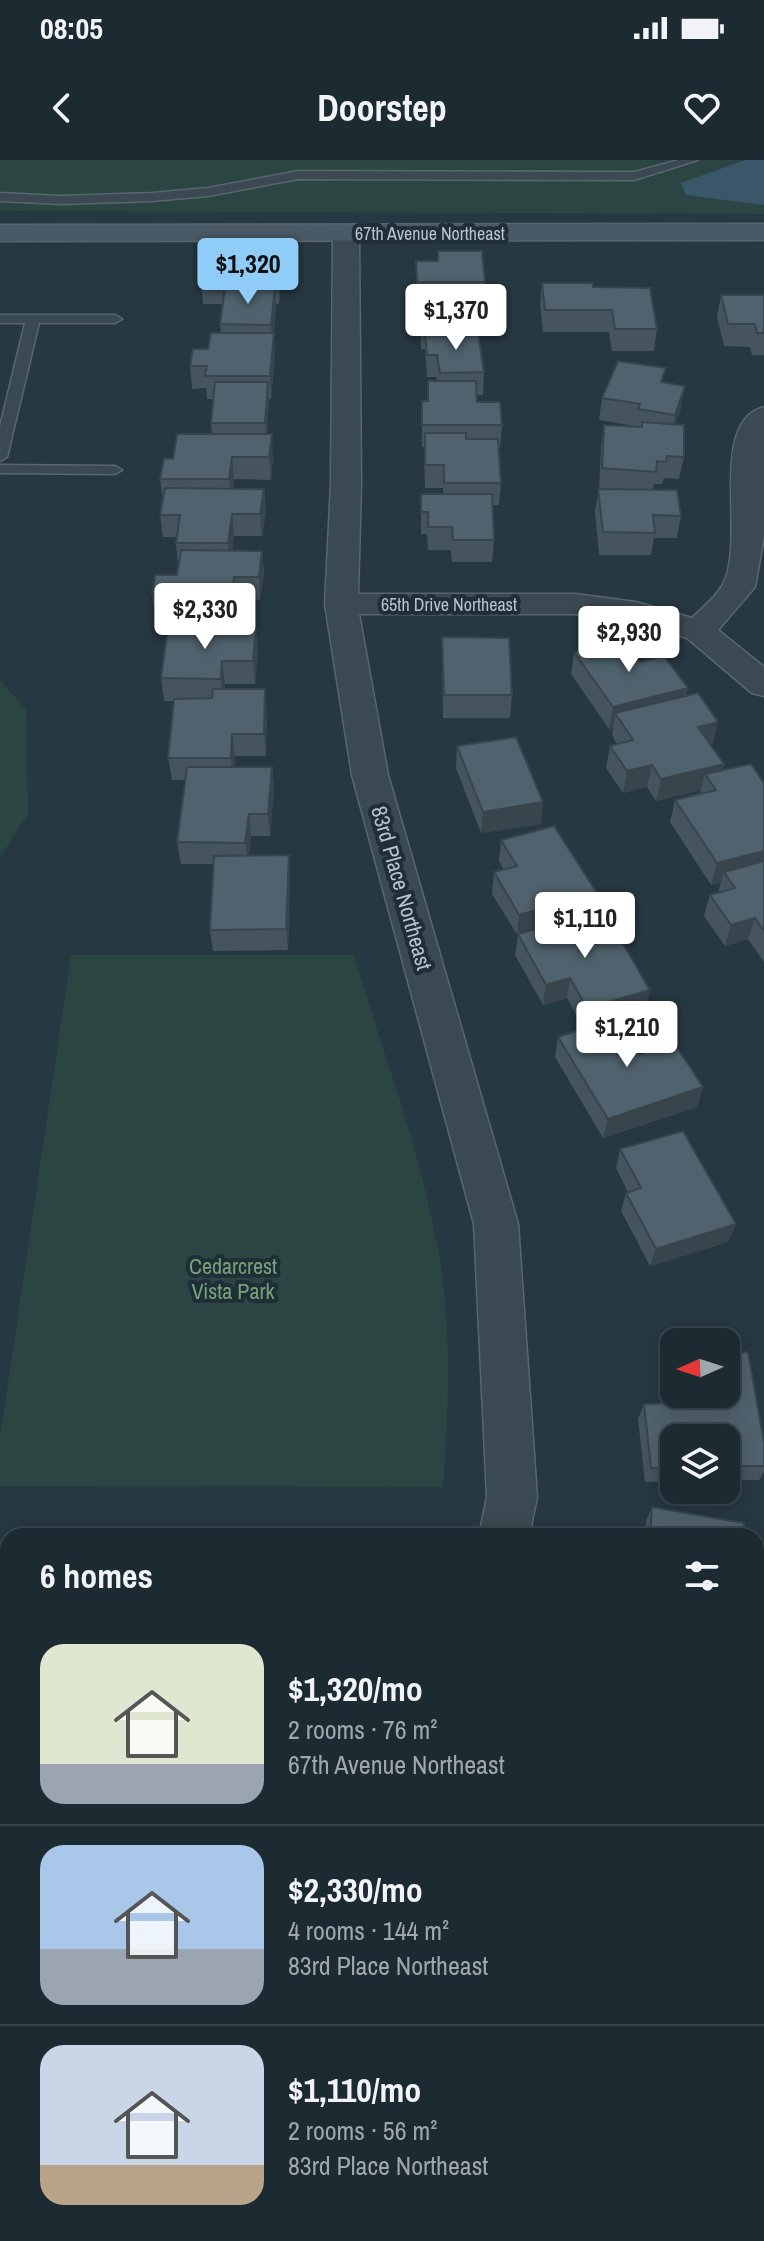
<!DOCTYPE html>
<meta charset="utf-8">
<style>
:root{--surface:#1c2a32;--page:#29363e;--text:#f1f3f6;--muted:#a0a7ac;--line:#3a464d;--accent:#90ccf8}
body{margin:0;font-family:"Archivo Narrow",sans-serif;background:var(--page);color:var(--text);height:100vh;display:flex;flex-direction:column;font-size:30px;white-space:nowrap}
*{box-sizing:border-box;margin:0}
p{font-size:26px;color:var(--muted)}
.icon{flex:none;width:44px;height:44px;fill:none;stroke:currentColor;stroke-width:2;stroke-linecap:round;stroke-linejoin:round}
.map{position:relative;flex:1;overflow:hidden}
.details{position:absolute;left:0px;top:1368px;width:764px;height:714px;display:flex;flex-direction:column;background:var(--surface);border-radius:24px 24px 0 0;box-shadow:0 4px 20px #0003,0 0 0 2px var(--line)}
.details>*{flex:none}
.needle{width:52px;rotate:267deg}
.buttons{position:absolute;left:660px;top:1168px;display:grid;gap:16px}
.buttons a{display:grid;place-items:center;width:80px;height:80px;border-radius:16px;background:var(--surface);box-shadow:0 4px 20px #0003,0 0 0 2px var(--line);font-size:40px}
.price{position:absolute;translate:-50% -68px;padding:0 18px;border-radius:8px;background:#fff;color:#222;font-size:26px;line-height:52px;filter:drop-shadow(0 2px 4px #0008)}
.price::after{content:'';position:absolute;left:50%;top:48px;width:24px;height:18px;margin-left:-12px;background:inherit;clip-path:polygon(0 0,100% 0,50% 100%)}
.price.selected{background:var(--accent);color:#111}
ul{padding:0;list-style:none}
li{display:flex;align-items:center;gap:24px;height:200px;padding:0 40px}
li+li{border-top:2px solid var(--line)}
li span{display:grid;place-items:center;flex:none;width:224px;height:160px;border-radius:24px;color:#555}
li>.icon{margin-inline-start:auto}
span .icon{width:96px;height:96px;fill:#fffc;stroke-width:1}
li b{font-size:34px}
h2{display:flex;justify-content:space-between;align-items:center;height:96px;padding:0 40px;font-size:34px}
.status{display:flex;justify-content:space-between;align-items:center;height:56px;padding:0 40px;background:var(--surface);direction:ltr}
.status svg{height:22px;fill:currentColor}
header{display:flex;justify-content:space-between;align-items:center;height:104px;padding:0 40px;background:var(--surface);font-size:36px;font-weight:700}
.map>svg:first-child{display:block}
.green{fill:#2a4542}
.water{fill:#3a5769}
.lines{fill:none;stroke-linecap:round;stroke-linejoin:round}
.service-casing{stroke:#59666f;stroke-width:3}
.minor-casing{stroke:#59666f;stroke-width:3}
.secondary-casing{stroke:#59666f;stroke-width:3}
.service{fill:#3b4952;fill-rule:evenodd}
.minor{fill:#3b4952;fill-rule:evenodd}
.secondary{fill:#495965;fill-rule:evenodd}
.wall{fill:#45545e}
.shaded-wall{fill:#38454c}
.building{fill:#50626d;stroke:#38454c;stroke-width:2}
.labels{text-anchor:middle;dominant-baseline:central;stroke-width:8;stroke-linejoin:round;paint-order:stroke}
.far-street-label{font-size:18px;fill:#b8c3cc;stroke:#1f2e37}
.street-label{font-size:22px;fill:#b8c3cc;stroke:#1f2e37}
.park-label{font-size:22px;fill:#76a278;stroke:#1f2e37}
</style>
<div class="status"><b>08:05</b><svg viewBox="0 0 49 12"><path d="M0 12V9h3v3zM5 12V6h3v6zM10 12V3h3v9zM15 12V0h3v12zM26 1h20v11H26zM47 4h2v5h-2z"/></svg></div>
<header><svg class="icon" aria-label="back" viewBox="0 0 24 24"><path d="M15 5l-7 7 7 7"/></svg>Doorstep<svg class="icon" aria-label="heart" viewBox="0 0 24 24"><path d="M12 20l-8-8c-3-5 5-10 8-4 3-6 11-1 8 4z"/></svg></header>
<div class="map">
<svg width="764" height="2081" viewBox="0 0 764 2081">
<rect width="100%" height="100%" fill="#263842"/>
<g class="green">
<polygon points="0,0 764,0 764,54 0,51"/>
<polygon points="0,520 26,550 28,654 0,697"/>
<path d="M71,795H354C383,893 420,989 438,1089C452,1168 449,1248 443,1327L0,1326V1278Z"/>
</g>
<polygon class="water" points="745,0 764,0 764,45 686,35 681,23"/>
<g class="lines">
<defs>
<g id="service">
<polygon points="679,0 698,0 634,20 298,19 208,36 152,41 61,44 0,41 0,33 61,36 152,33 208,28 298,11 634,12"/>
<polygon points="0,155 115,155 122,159 115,163 39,163 7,297 0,301 0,267 25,163 0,163"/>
<polygon points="0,305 115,306 122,310 115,314 0,313"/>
</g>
<g id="minor">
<path d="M346,65L355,68L359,73L361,324L358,434H575L636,442L692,458C702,448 715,438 722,426C748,383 706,262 764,247V376L755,427L718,470L764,507V536L752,533L687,478L633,462L575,454H359L388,615L518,1064L537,1337L529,1376H479L487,1337L474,1064L352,615L325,444L331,324L333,73L337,68Z"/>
<polygon points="756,1923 764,1926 764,1989 756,1986"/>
<polygon points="262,2074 326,2074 325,2081 261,2081"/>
</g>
<polygon id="secondary" points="764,64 764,80 0,81 0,65"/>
</defs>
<use href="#service" class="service-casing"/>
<use href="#minor" class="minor-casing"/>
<use href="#secondary" class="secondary-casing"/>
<use href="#service" class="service"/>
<use href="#minor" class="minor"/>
<use href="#secondary" class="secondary"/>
</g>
<g class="wall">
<polygon points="438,91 485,122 483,144 468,144 470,173 484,212 483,235 477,235 477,242 502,265 500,288 498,288 501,323 499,345 492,345 494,380 492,402 452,402 451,390 428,390 427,374 421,374 421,334 443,334 443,328 425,328 424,287 422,287 422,241 427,241 428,221 437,221 436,217 427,217 425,189 421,189 419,144 417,144 416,101 438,101"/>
<polygon points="258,92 259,103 281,125 279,144 276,144 274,173 275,195 271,239 269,239 267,274 273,297 271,320 234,319 233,329 264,329 266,352 262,376 234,376 232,391 262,391 264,414 260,440 236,439 233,467 258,490 255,524 225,524 225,529 267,551 266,596 235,596 234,607 272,607 274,629 270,676 251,676 249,695 289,695 290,716 288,790 213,791 210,770 214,704 181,704 177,682 185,620 172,620 168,598 174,541 164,541 161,518 176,467 175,458 155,458 152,435 177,415 178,405 176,383 176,377 163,377 160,355 163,339 160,319 173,299 212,274 211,263 213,239 207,239 206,228 192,229 190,206 208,189 221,173 220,164 222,144 203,144 201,122"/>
<polygon points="542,123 593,127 657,169 654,191 612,191 609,172 543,172 540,145"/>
<polygon points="721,135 764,135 764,195 752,195 750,187 724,186 717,157"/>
<polygon points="663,223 681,249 675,264 684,297 679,319 664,318 662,324 654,324 653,330 681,356 677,378 654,378 651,395 599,395 595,351 599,329 601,287 604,265 635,266 599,260 602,238"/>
<polygon points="442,477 512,535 510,558 443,558 442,500"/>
<polygon points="574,492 640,502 686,536 713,584 710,585 724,604 722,610 764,623 764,802 748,779 725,786 704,756 710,735 718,733 721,722 711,725 670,662 675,640 700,634 701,630 656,641 647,627 623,633 606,608 610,586 617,584 612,575 613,568 609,569 571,514"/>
<polygon points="457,586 543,642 541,664 481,673 456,608"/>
<polygon points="501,680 593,755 568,762 572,768 645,850 618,858 640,894 703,927 697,947 603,978 555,897 558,877 583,868 567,838 543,845 515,795 518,776 492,734 494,712 504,710 499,701"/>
<polygon points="620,989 736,1064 728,1082 650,1106 621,1051 626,1033 628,1032 616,1008"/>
<polygon points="674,1193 674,1234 726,1234 764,1283 764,1312 759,1320 726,1320 726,1278 674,1278 674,1321 645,1322 638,1259 644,1244 672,1243 667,1209"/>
<polygon points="652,1347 744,1376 645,1376 646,1361"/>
<rect x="0" y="1405" width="8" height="102"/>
</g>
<g class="shaded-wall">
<polygon points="280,103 281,125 279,144 278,122"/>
<polygon points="275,128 276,150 274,173 275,195 271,239 270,216 272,187 271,165"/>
<polygon points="268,222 269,245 266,285 265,263"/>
<polygon points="685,226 681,249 671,278 675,255"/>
<polygon points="272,274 273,297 271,320 269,297"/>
<polygon points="232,297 234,319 231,342 229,319"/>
<polygon points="264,329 266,352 262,376 260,354"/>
<polygon points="232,354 234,376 230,406 228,383"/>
<polygon points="262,391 264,414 260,440 259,417"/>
<polygon points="234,417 236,439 232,472 230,450"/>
<polygon points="256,468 258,490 255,524 253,501"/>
<polygon points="222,501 225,524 223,541 221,519"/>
<polygon points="688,528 683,550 615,553 613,568 609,569 613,547"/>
<polygon points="265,529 267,551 266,596 264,574"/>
<polygon points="718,562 713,584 693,589 698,567"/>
<polygon points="232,574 235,596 233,620 231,598"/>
<polygon points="724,604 718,626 705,614 701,630 656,641 661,619"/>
<polygon points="652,605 647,627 623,633 627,611"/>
<polygon points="272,607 274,629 270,676 268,654"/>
<polygon points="543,642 541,664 481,673 483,652"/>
<polygon points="249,654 251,676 248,704 245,683"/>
<polygon points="764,675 764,711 724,712 721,722 711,725 717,703"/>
<polygon points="289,695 290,716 288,790 286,769"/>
<polygon points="597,733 593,755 517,776 519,755"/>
<polygon points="755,758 748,779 725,786 731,765"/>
<polygon points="570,818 567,838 543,845 546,825"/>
<polygon points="650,830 645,850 583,868 587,848"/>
<polygon points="703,927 697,947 603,978 608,959"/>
<polygon points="736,1064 728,1082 650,1106 656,1089"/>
</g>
<g class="building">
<polygon points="438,91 482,91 485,122 417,122 416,101 438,101"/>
<polygon points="205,92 258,92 258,103 280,103 278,122 201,122"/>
<polygon points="542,123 592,123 593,127 650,128 657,169 615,169 612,150 545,150"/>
<polygon points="225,127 275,128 271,165 220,164"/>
<polygon points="467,128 470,166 422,167 419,129"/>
<polygon points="721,135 764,135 764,173 757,173 755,164 728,164"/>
<polygon points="211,173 274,173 270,216 205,216 207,206 190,206 193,189 208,189"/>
<polygon points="478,173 484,212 440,213 437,195 427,195 425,174"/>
<polygon points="618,201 666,208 661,222 685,226 675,255 638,249 640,244 602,238"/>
<polygon points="428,221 476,221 477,242 500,242 502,265 422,265 422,241 428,241"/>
<polygon points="215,222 268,222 265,263 211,263"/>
<polygon points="642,262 684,265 684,297 667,296 666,302 657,301 656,312 602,308 604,265 642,267"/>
<polygon points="425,273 466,273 466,279 498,279 501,323 444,323 444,305 425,305"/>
<polygon points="177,274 272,274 269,297 232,297 229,319 160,319 164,298 173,299"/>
<polygon points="165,328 264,329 260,354 232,354 228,383 176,383 180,355 160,355"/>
<polygon points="598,329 677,330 681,356 653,355 655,373 603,372"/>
<polygon points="421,334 492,334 494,380 453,380 452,367 428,367 428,352 421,352"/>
<polygon points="181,390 262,391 259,417 234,417 230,450 173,449 175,435 152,435 155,415 177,415"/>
<polygon points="168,467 256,468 253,501 222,501 221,519 161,518"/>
<polygon points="442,477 509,478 512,535 444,535"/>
<polygon points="624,480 640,502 664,496 688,528 613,547 574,492"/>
<polygon points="213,529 265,529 264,574 232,574 231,598 168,598 174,539 212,538"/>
<polygon points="698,533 718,562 698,567 724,604 661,619 652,605 627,611 610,586 633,580 615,553"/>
<polygon points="516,577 543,642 483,652 457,586"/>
<polygon points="751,604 764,623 764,691 717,703 675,640 716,630 705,614"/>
<polygon points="187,607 272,607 268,654 249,654 245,683 177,682"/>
<polygon points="554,666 597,733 519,755 494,712 517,706 501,680"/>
<polygon points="289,695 286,769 210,770 214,696"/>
<polygon points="764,701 764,771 755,758 731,765 710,735 735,728 724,712"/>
<polygon points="608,758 650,830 587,848 570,818 546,825 518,774 567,760 572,768"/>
<polygon points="618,858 640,894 674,883 703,927 608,959 558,877"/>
<polygon points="683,971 736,1064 656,1089 626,1033 641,1028 620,989"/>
<polygon points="748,1192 764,1283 764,1306 726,1306 726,1278 674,1278 674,1307 651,1308 644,1244 681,1243 679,1234 726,1234 726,1193"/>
<polygon points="652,1347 744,1363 744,1376 650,1376"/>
<rect x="0" y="1405" width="8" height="91"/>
<polygon points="8,1930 8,2062 0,2062 0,1931"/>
</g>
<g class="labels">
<g class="far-street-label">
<text x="430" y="73">67th Avenue Northeast</text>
<text x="449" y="444">65th Drive Northeast</text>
</g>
<g class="street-label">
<text transform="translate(402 728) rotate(74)">83rd Place Northeast</text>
</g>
<g class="park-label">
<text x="233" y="1106">Cedarcrest<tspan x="233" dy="25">Vista Park</tspan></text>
</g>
</g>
</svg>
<div class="buttons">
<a><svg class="needle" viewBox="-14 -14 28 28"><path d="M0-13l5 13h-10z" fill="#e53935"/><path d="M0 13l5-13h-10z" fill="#a0a7ac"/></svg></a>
<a><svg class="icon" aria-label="layers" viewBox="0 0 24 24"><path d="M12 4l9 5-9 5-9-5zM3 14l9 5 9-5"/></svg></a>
</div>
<b class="price selected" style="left:248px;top:146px">$1,320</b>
<b class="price" style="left:456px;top:192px">$1,370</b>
<b class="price" style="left:205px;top:491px">$2,330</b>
<b class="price" style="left:629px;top:514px">$2,930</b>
<b class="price" style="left:585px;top:800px">$1,110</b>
<b class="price" style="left:627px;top:909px">$1,210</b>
<section class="details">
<h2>6 homes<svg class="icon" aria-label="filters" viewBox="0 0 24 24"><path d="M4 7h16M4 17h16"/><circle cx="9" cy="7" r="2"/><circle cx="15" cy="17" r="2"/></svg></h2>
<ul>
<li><span style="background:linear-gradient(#dfe7d0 75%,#9aa5b1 0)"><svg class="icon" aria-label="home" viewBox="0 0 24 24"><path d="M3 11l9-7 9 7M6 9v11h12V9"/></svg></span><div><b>$1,320/mo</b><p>2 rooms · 76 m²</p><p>67th Avenue Northeast</p></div></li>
<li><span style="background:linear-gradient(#a9c7e8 65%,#9aa5b1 0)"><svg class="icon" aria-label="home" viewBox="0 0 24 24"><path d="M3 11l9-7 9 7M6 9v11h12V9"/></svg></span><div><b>$2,330/mo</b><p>4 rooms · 144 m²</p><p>83rd Place Northeast</p></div></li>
<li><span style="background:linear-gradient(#c9d6e8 75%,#b9a48a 0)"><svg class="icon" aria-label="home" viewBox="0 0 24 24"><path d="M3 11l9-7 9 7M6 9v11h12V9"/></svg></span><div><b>$1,110/mo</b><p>2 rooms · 56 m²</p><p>83rd Place Northeast</p></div></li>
</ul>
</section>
</div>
